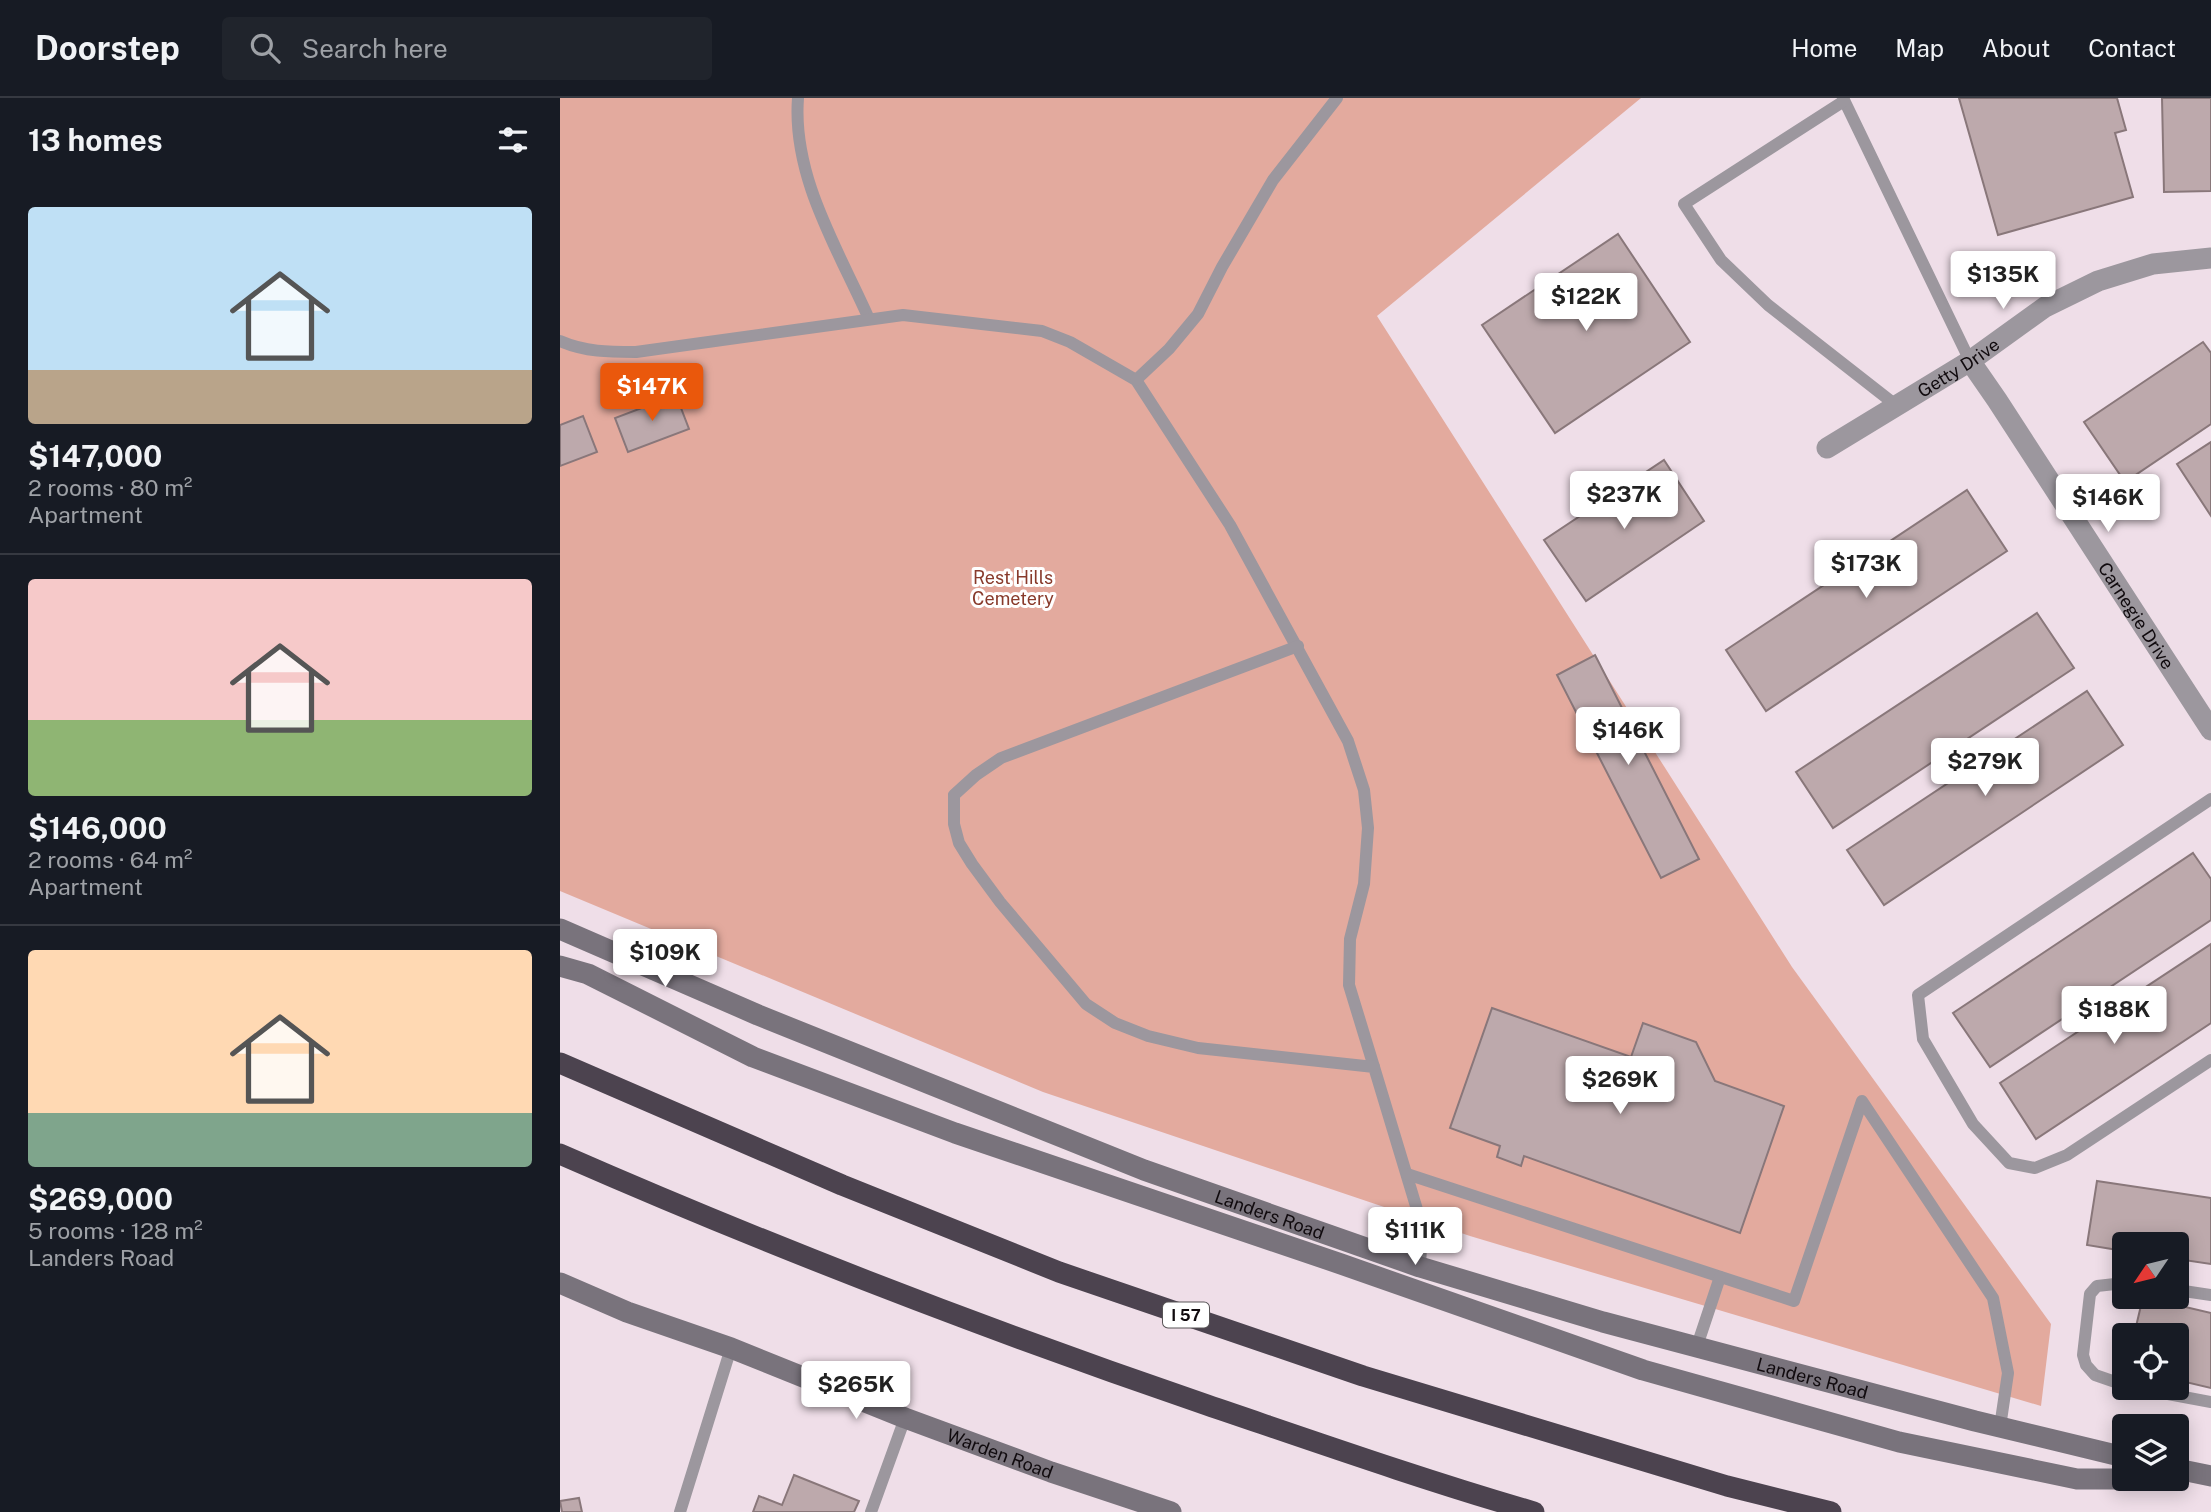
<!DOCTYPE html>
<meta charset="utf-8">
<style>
:root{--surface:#171b24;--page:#20242c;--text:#f1f3f6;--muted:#9ea1a6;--line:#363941;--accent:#ea580c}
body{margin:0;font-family:"Public Sans",sans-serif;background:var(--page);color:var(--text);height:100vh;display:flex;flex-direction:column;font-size:26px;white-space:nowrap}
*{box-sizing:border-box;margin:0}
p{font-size:23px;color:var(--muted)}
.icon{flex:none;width:38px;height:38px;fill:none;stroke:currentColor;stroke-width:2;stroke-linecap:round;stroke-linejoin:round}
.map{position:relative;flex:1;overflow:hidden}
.panel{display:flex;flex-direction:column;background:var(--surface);width:560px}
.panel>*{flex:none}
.needle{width:46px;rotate:235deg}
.buttons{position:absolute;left:1552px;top:1134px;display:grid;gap:14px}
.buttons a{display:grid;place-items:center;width:77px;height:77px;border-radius:7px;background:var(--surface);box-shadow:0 4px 18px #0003;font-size:35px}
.price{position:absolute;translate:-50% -60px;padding:0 16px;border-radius:7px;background:#fff;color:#222;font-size:23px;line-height:46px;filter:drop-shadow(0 2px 4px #0008)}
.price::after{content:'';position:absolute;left:50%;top:42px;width:21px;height:16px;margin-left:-10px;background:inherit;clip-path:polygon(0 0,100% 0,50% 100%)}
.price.current{background:var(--accent);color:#fff}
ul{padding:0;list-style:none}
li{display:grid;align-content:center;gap:14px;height:371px;padding:0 28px}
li+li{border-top:2px solid var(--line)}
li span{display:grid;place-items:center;height:217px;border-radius:7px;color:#555}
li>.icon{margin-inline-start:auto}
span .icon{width:126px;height:126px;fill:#fffc;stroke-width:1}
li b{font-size:30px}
h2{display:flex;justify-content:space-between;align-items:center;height:84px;padding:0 28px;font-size:30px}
header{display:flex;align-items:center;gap:42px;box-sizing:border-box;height:98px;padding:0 35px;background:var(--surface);border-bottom:2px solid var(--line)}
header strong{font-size:33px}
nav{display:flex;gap:38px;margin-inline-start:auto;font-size:24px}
.search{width:490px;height:63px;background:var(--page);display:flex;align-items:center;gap:18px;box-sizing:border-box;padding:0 24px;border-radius:7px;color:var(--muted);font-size:26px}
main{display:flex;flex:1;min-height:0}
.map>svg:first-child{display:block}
.green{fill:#e3aa9e}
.building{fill:#bda9ac;stroke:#89777a;stroke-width:2}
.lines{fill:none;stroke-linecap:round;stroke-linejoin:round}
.lane{stroke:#9c979e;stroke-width:12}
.street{stroke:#9c979e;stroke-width:21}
.secondary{stroke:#79737c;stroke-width:21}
.highway{stroke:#4c434f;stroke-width:21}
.labels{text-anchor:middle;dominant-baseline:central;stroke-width:6;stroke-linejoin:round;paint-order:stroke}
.shield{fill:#fff;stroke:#585456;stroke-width:2}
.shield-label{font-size:16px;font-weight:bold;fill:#100a0e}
.street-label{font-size:18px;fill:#100a0e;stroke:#fff}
.park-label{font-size:18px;fill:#883a2b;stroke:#fff}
</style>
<header>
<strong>Doorstep</strong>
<div class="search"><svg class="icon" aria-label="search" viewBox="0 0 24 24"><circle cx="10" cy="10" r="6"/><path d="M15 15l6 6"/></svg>Search here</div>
<nav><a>Home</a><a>Map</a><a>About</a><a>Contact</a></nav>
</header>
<main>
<section class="panel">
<h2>13 homes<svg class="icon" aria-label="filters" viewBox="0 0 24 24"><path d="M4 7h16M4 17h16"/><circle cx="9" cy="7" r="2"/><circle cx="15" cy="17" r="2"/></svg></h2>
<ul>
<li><span style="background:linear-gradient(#bfe0f5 75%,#b9a48a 0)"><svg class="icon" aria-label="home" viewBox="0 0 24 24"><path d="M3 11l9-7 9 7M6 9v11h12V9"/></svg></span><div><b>$147,000</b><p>2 rooms · 80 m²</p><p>Apartment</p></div></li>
<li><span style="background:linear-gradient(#f6c9c9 65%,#8fb573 0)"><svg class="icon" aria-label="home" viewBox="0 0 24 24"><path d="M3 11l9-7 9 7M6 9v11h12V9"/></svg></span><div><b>$146,000</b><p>2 rooms · 64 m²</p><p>Apartment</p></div></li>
<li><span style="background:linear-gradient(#ffd9b3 75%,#7fa58c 0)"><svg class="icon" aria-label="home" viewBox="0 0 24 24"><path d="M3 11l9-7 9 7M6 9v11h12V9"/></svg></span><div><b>$269,000</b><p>5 rooms · 128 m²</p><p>Landers Road</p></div></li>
</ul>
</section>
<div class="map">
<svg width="1651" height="1414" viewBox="0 0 1651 1414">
<rect width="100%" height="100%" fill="#efdee8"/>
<polygon class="green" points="0,0 1081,0 817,218 1232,869 1491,1226 1481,1308 910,1138 483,994 0,793"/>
<g class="building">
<polygon points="1399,0 1557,0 1566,32 1555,35 1573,99 1438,137"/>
<polygon points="1602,0 1651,0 1651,93 1604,94"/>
<polygon points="1058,136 1130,244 995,335 922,227"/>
<polygon points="1643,244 1651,255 1651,326 1565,384 1524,324"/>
<polygon points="116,297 129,331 68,354 55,320"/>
<polygon points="23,318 37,354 0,368 0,327"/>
<polygon points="1651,344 1651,418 1617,366"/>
<polygon points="1104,362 1144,423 1026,503 984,442"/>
<polygon points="1407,392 1447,453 1206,613 1166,552"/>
<polygon points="1477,515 1514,570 1273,730 1236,674"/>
<polygon points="1035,557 1139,761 1101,780 997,577"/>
<polygon points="1527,593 1563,647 1324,807 1287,752"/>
<polygon points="1633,755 1651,781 1651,822 1430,969 1393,915"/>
<polygon points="1651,846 1651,925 1476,1041 1440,985"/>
<polygon points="932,910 1071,959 1083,925 1136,944 1155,983 1224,1008 1180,1135 964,1058 961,1068 937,1059 940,1048 890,1030"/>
<polygon points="1537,1083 1651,1100 1651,1166 1617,1161 1617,1146 1564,1146 1564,1153 1527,1147"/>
<polygon points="1583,1199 1651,1215 1651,1290 1617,1282 1617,1237 1574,1237"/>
<polygon points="234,1377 299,1403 294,1414 193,1414 199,1398 222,1407"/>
<polygon points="19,1400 22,1414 2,1414 0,1403"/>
</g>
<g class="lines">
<g class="lane">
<path d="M238,0C232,79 278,151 309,221"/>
<polyline points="1283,0 1410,263"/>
<polyline points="1284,3 1124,106 1161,162 1208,207 1337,308"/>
<path d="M0,243C25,254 49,254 76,254L343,217L482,233L510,244L576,282L670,427L788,643L804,692L808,730L804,786L790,841L789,887L814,969"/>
<polyline points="576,282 609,251 638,216 662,169 713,82 777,0"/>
<polyline points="738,548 441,660 416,677 394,697 394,726 399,745 412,766 440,804 526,906 555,925 588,938 638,950 814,969 862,1128 860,1169"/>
<polyline points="1651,701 1358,897 1363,941 1413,1026 1449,1065 1475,1070 1507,1057 1651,962"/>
<polyline points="847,1076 1234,1203 1302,1003 1433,1200 1448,1275 1440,1329"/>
<polyline points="1564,1185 1537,1188 1530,1196 1523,1257 1526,1267 1535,1277 1564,1287"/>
<polyline points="1617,1192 1651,1197"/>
<polyline points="1137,1248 1160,1179"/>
<polyline points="1576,1290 1651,1304"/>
<polyline points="120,1414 171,1250"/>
<polyline points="311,1414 345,1320"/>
</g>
<g class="street">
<path id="s1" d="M1410,263L1437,302L1651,632"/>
<path id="s2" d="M1267,350L1410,263L1485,209L1538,183L1593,166L1651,160"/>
</g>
<g class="secondary">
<path id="s3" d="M0,831L198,917L584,1072L860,1169L1043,1224L1415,1323L1564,1359"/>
<polyline points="0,868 28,876 193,959 395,1035 781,1166 1083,1272 1339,1344 1517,1381 1564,1381"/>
<path id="s4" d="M0,1185L67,1214L171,1250L345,1320L491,1374L611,1414"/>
<polyline points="1617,1371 1651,1378"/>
</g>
<g class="highway">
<polyline points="0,965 282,1087 499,1174 803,1278 1167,1388 1271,1414"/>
<path d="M0,1056C212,1149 428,1232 647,1307C756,1344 864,1382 974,1414"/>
</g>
</g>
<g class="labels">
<rect class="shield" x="603" y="1204.5" width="46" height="25" rx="5"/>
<g class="shield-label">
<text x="626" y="1217">I 57</text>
</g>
<g class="street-label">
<text stroke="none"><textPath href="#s2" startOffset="154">Getty Drive</textPath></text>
<text stroke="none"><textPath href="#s1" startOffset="304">Carnegie Drive</textPath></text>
<text stroke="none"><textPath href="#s3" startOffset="765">Landers Road</textPath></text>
<text stroke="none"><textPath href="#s3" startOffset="1332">Landers Road</textPath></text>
<text stroke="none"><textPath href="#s4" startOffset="472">Warden Road</textPath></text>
</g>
<g class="park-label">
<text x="453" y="479">Rest Hills<tspan x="453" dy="21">Cemetery</tspan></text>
</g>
</g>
</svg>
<div class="buttons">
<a><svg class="needle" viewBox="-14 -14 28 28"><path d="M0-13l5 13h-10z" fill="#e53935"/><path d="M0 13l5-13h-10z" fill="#9ea1a6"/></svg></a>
<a><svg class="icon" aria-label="locate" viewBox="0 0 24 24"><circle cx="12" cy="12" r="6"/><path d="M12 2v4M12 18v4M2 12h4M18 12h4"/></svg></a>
<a><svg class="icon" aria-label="layers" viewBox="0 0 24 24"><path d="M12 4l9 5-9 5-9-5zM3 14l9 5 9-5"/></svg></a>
</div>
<b class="price" style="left:1443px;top:213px">$135K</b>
<b class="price" style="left:1026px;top:235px">$122K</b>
<b class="price current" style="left:92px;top:325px">$147K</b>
<b class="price" style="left:1064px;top:433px">$237K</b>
<b class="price" style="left:1548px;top:436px">$146K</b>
<b class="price" style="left:1306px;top:502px">$173K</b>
<b class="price" style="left:1068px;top:669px">$146K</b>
<b class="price" style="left:1425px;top:700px">$279K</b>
<b class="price" style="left:105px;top:891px">$109K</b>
<b class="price" style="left:1554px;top:948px">$188K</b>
<b class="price" style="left:1060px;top:1018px">$269K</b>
<b class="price" style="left:855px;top:1169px">$111K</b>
<b class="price" style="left:296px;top:1323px">$265K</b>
</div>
</main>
